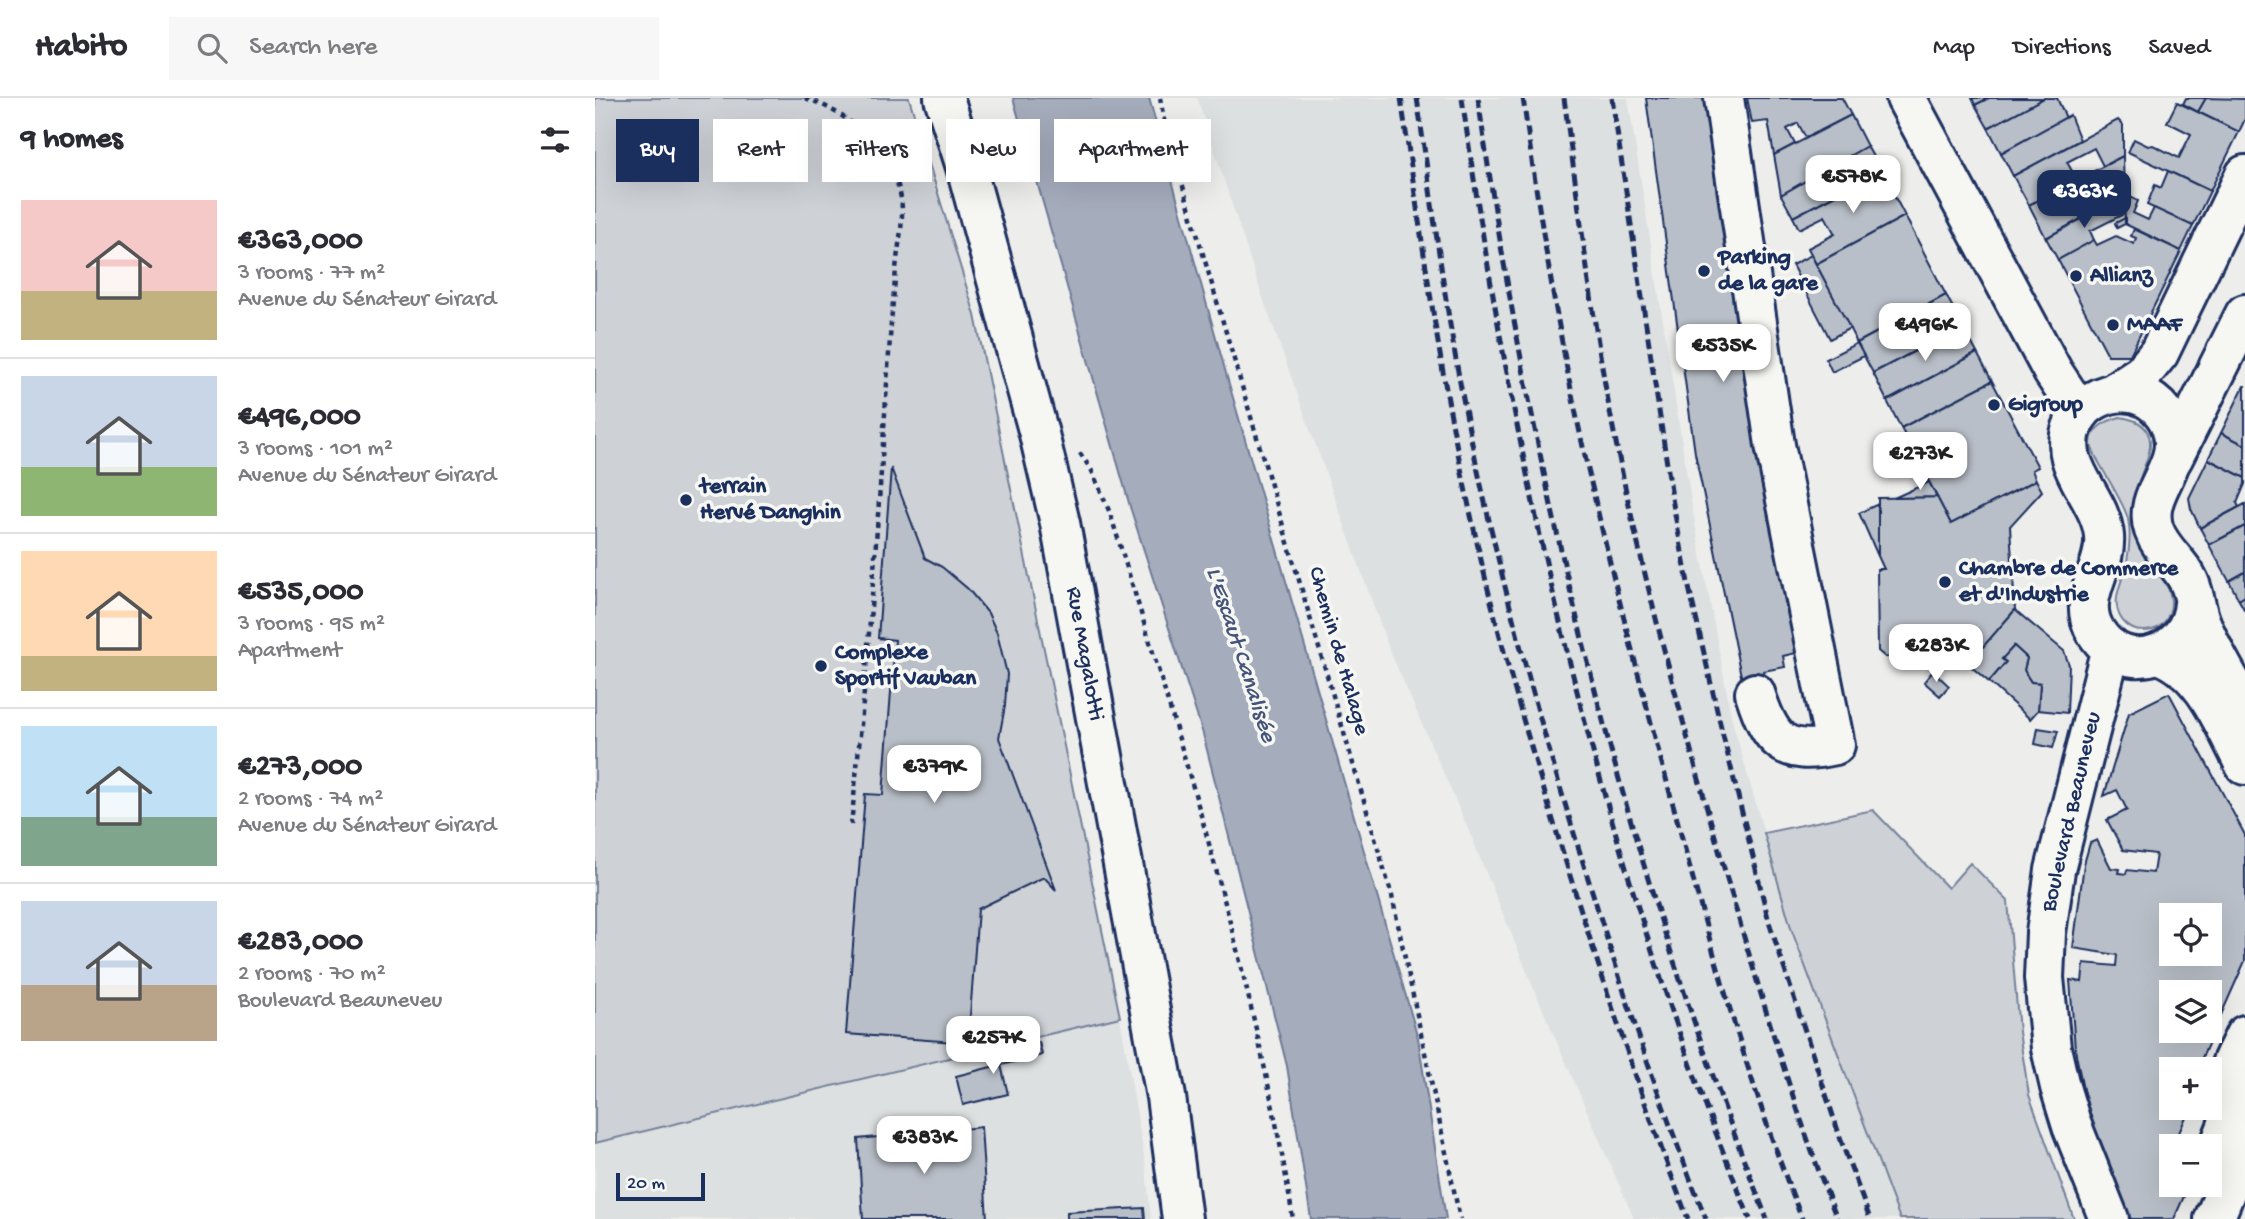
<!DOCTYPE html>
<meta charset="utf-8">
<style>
:root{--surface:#fff;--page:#f7f7f7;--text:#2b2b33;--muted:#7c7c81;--line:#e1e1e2;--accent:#1b2f5e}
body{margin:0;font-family:"Gochi Hand",sans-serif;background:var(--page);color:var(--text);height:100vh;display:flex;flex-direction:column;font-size:26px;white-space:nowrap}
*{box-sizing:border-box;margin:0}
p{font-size:23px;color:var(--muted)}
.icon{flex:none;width:38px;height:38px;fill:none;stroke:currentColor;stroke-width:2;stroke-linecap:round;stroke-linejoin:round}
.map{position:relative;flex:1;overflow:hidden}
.side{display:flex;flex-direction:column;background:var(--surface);width:595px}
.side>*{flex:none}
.top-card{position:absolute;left:21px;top:21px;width:665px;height:63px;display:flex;gap:14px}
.fabs{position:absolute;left:1564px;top:805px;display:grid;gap:14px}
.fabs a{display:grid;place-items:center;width:63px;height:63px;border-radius:0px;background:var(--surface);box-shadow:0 7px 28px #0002;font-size:35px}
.scale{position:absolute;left:21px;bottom:18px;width:89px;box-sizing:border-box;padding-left:7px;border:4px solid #1b2f5e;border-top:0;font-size:19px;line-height:24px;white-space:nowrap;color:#1b2f5e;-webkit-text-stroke:5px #f6f6f2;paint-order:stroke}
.price{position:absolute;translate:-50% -60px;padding:0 16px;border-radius:14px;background:#fff;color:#222;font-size:23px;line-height:46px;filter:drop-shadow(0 2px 4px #0008)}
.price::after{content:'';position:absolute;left:50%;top:42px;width:21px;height:16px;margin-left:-10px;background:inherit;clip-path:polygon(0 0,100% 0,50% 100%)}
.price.on{background:var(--accent);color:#fff}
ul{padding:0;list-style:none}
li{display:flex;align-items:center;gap:21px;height:175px;padding:0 21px}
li+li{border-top:2px solid var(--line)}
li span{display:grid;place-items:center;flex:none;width:196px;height:140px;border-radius:0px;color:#555}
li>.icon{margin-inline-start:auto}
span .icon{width:84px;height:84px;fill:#fffc;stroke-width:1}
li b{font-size:30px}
h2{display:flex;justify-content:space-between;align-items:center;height:84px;padding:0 21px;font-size:30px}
.chip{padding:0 24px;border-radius:0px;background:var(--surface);box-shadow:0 7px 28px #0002;font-size:24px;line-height:63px}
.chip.on{background:var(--accent);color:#fff}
header{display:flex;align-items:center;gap:42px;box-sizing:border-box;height:98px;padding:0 35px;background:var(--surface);border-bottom:2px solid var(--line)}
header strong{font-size:33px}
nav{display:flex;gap:38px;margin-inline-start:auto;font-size:24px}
.search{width:490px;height:63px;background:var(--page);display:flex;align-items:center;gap:18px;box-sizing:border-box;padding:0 24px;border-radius:0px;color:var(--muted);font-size:26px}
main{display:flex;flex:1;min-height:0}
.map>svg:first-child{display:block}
.built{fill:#dde0e1}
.green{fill:#ced2d7;stroke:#74809a;stroke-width:2}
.water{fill:#a5acbc;stroke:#6e7a96;stroke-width:2}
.building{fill:#b9bfc8;stroke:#1b2f5e;stroke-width:2;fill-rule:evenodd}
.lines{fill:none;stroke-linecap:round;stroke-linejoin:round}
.minor-casing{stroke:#1b2f5e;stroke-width:44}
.major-casing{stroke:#1b2f5e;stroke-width:44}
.path{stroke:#1b2f5e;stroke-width:4.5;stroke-dasharray:5 5;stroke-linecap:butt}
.minor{stroke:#f6f6f2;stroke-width:38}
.major{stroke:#f6f6f2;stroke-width:38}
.rail{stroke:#1b2f5e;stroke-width:5;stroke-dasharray:10 5;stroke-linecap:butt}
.poi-dot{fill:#1b2f5e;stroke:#f6f6f2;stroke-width:2.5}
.labels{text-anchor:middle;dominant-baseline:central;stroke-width:7;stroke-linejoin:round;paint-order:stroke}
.poi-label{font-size:23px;font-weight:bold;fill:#1b2f5e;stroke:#f6f6f2;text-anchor:start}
.street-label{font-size:23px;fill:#1b2f5e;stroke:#f6f6f2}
.water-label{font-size:24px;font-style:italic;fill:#44547a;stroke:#f6f6f2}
</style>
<header>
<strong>Habito</strong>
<div class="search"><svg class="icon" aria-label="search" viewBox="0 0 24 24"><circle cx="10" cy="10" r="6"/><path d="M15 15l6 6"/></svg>Search here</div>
<nav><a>Map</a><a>Directions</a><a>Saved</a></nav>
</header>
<main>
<section class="side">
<h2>9 homes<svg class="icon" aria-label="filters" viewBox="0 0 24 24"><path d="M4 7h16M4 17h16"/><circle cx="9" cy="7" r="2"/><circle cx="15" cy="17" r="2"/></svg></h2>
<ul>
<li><span style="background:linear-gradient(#f6c9c9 65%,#c2b280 0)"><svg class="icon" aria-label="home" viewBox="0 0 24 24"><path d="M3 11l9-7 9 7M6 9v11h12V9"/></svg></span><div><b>€363,000</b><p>3 rooms · 77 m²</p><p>Avenue du Sénateur Girard</p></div></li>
<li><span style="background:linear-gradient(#c9d6e8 65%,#8fb573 0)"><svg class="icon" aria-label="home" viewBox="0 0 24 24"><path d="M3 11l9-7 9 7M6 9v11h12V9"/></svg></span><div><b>€496,000</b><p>3 rooms · 101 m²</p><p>Avenue du Sénateur Girard</p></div></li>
<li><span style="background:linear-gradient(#ffd9b3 75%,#c2b280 0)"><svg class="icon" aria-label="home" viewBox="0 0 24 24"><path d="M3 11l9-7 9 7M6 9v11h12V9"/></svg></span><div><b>€535,000</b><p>3 rooms · 95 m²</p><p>Apartment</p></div></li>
<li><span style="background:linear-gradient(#bfe0f5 65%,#7fa58c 0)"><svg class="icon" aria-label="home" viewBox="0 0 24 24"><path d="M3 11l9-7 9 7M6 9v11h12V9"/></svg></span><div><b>€273,000</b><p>2 rooms · 74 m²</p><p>Avenue du Sénateur Girard</p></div></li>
<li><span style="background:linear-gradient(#c9d6e8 60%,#b9a48a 0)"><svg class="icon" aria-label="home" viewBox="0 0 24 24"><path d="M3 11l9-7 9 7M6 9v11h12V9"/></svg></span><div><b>€283,000</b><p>2 rooms · 70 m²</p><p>Boulevard Beauneveu</p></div></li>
</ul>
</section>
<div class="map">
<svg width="1650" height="1121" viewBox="0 0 1650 1121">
<rect width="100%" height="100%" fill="#edeeec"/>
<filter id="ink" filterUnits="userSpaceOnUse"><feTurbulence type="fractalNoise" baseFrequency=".0143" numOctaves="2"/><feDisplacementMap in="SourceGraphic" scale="14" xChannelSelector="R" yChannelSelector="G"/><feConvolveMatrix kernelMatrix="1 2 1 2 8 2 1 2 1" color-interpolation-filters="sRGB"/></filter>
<g filter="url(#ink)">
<g class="built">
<polygon points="602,0 1033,0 1097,408 1137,622 1197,833 1305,1121 1039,1121 941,896 876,738 794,551 667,198"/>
<polygon points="525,919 551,1069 556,1121 0,1121 0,1045"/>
</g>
<g class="green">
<polygon points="0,0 314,0 380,217 525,919 0,1045"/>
<path d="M1525,319C1537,321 1550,324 1554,338C1559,354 1545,373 1543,389C1541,403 1544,434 1548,447C1552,463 1565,474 1572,488C1580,504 1576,527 1557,532C1532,538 1517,516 1523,494C1525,485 1529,477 1531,468C1534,454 1536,435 1533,421C1528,400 1495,356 1496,345C1497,329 1511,323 1525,319Z"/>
<polygon points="1278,712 1353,790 1375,765 1413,803 1424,934 1434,997 1479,1121 1305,1121 1197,833 1169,735"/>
</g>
<polygon class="water" points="418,0 554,0 632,279 823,940 851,1121 716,1121 692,968 608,636 536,412"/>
<g class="building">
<polygon points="1051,0 1119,0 1205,554 1188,558 1190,569 1168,573 1172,593 1150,597 1100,355"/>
<polygon points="1152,0 1247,0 1256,17 1211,40 1203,25 1192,31 1200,46 1179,57 1173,23 1157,25"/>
<polygon points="1377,0 1394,0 1380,7"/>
<polygon points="1394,0 1448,0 1448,1 1393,30 1380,7"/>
<polygon points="1462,0 1471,20 1406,55 1393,30 1449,0"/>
<polygon points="1591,0 1611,0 1603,14 1588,6"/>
<polygon points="1611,0 1650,1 1650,21 1644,34 1603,14"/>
<polygon points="1582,4 1644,34 1615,93 1533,54 1539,41 1553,48 1558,47 1584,60 1596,36 1572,24"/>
<polygon points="1256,17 1272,48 1186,97 1179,57"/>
<polygon points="1475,17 1485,42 1418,78 1406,55"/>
<polygon points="1523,22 1528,27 1528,58 1508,68 1499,50 1472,64 1482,82 1434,107 1418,78"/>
<polygon points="1272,48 1286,73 1198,119 1186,97"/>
<polygon points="1528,58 1529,98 1451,140 1434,107"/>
<polygon points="1286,73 1310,118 1221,166 1213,150 1240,136 1230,118 1204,131 1198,119"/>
<polygon points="1573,73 1615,93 1598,128 1552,107 1560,87 1566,90"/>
<polygon points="1529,96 1543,103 1538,115 1553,122 1559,110 1598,128 1586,153 1530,126"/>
<polygon points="1529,98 1529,116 1495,133 1499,142 1463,162 1451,140"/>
<polygon points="1310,118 1351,197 1262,245 1221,166"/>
<polygon points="1530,120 1530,126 1522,130 1520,125"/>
<polygon points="1539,131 1586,153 1535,257 1513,257 1463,162 1499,142 1502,147 1521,138 1539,146 1541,140 1536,138"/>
<polygon points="1216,157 1255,230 1235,241 1197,167"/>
<polygon points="1351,197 1368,228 1278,275 1262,245"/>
<polygon points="1368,228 1382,255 1292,303 1278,275"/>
<polygon points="1262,245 1269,258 1237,274 1231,261"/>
<polygon points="1382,255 1397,283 1306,330 1292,303"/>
<polygon points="1397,283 1443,369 1437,372 1441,382 1356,426 1306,330"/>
<polygon points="1649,288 1650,288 1650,347 1626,335"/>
<polygon points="1626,335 1650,347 1650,380 1613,361"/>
<polygon points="1613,361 1650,380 1650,386 1642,405 1644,409 1605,430 1596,411 1594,400"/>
<polygon points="296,370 330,460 347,469 373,491 393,515 402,535 412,576 410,608 404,640 461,792 449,779 383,811 373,945 251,936 270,696 288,697 300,542 283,540"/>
<polygon points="1441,382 1447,393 1415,428 1420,512 1380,559 1365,545 1345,557 1325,560 1290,559 1283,553 1282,471 1289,471 1283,458 1283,400 1342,399 1356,426"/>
<polygon points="1334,384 1342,399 1299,400"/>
<polygon points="1283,406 1283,458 1264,415"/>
<polygon points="1650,406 1650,428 1614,447 1605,430"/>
<polygon points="1650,428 1650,474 1634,483 1614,447"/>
<polygon points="1650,474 1650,498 1644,502 1634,483"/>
<polygon points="1650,498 1650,513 1644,502"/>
<polygon points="1420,512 1469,553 1474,567 1472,615 1443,612 1445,585 1436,584 1432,578 1429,572 1432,560 1419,548 1407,561 1411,564 1394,584 1373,566"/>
<polygon points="1419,548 1432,560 1429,572 1432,578 1436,584 1445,585 1443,612 1435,621 1394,584 1411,564 1407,561"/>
<polygon points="1338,573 1354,588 1345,598 1329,584"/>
<path d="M1574,595L1650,737V863L1602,971H1577V1010H1595L1571,1064L1577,1067V1087H1594L1579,1121H1537L1532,1119L1499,1030L1488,992L1480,951L1475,882L1487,884L1489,865L1521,868L1522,857L1478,850L1489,766L1495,745L1502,742L1516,770L1525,771L1524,775L1531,776L1532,772L1558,775L1561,756L1528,752L1512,722L1532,712L1522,692L1509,698L1534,615ZM1577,817H1615V856H1577ZM1577,894H1615V933H1577Z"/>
<polygon points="1443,630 1463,633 1458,650 1440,646"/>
<polygon points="444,944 447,957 406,967 413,996 368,1007 361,978 404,967 401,955"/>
<polygon points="386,1029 392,1121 268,1121 263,1041"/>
<polygon points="549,1110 550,1121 472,1121 472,1114"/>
</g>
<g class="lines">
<defs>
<g id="minor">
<polyline points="349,0 371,69 444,336 465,425 571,999 587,1121"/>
<path d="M1129,0L1180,347L1240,647C1188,659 1175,642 1160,595"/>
<polyline points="1311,0 1458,274 1485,315"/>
</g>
<g id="major">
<polyline points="1518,295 1547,276 1564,255 1650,77"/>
<polyline points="1578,360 1650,216"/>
<path d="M1599,505C1596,557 1530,581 1501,534C1480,500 1512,472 1509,438C1506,398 1459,367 1479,325C1483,315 1491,307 1500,302C1516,293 1535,292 1551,300C1560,305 1568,313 1573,322C1596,366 1545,391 1559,432C1566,452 1583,463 1592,480C1600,493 1600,511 1606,525C1617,554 1635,582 1650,609"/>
<path d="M1564,556C1610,572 1629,628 1650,667"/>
<path d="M1650,937C1638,964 1619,985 1650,1007"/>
<polyline points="1615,1071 1633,1026 1635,990"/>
<polyline points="1514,1121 1477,1028 1465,989 1456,950 1449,880 1451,835 1460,772 1516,550"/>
<polyline points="1619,1121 1650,1047"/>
</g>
</defs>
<use href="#minor" class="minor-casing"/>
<use href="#major" class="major-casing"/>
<g class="path">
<path d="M210,0C251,14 289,45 303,88C311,112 305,137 302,161C300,182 298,203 296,225C285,392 274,560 256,727"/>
<polyline points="565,0 570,27 797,798 865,1121"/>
<path d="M485,355L497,373L515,415C587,647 660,881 698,1121"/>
</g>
<use href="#minor" class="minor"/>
<use href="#major" class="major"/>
<g class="rail">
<path d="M806,0C827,144 847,289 879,431C904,545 938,657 972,768C1009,887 1048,1005 1093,1121"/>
<path d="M822,0C837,104 850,208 870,311C903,476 947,636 998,796C1032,906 1068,1014 1111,1121"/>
<path d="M867,0C921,382 1008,764 1155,1121"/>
<path d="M883,0C938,385 1028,759 1172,1121"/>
<path d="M928,0C945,123 965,246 992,367C1018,482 1048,596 1079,710C1116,849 1154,988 1207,1121"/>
<path d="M969,0C985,115 998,231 1021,345C1050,491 1092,640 1133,784C1166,898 1199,1011 1242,1121"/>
<polyline points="1017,0 1078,406 1093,485 1124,621 1174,824 1248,1048 1275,1121"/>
</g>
</g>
</g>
<g class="poi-dot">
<circle cx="1109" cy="173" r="7"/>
<circle cx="1481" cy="178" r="7"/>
<circle cx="1518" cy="227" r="7"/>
<circle cx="1399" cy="307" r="7"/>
<circle cx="91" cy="402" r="7"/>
<circle cx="1350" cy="484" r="7"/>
<circle cx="226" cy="568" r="7"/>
</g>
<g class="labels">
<g class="poi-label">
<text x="1123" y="160">Parking<tspan x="1123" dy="26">de la gare</tspan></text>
<text x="1495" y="178">Allianz</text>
<text x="1532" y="227">MAAF</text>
<text x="1413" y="307">Gigroup</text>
<text x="105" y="389">terrain<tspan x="105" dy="26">Hervé Danghin</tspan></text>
<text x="1364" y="471">Chambre de Commerce<tspan x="1364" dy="26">et d'Industrie</tspan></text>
<text x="240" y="555">Complexe<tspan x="240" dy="26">Sportif Vauban</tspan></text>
</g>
<g class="street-label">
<text transform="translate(743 553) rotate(74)">Chemin de Halage</text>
<text transform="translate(489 556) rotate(80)">Rue Magalotti</text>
<text transform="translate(1477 714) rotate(-77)">Boulevard Beauneveu</text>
</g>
<g class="water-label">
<text transform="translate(645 557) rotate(72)">L'Escaut Canalisée</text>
</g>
</g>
</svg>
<div class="fabs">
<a><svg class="icon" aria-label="locate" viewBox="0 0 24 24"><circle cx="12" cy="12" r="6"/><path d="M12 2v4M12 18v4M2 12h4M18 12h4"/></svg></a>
<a><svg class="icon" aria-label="layers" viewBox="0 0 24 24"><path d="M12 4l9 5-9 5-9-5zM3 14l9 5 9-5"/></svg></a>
<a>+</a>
<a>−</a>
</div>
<div class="scale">20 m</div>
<b class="price" style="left:1258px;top:117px">€578K</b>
<b class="price on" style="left:1489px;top:132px">€363K</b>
<b class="price" style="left:1330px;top:265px">€496K</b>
<b class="price" style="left:1128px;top:286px">€535K</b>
<b class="price" style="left:1325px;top:394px">€273K</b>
<b class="price" style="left:1341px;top:586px">€283K</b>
<b class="price" style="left:339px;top:707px">€379K</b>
<b class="price" style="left:398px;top:978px">€257K</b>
<b class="price" style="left:329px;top:1078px">€383K</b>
<div class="top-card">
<a class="chip on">Buy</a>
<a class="chip">Rent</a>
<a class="chip">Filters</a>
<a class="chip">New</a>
<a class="chip">Apartment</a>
</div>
</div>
</main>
